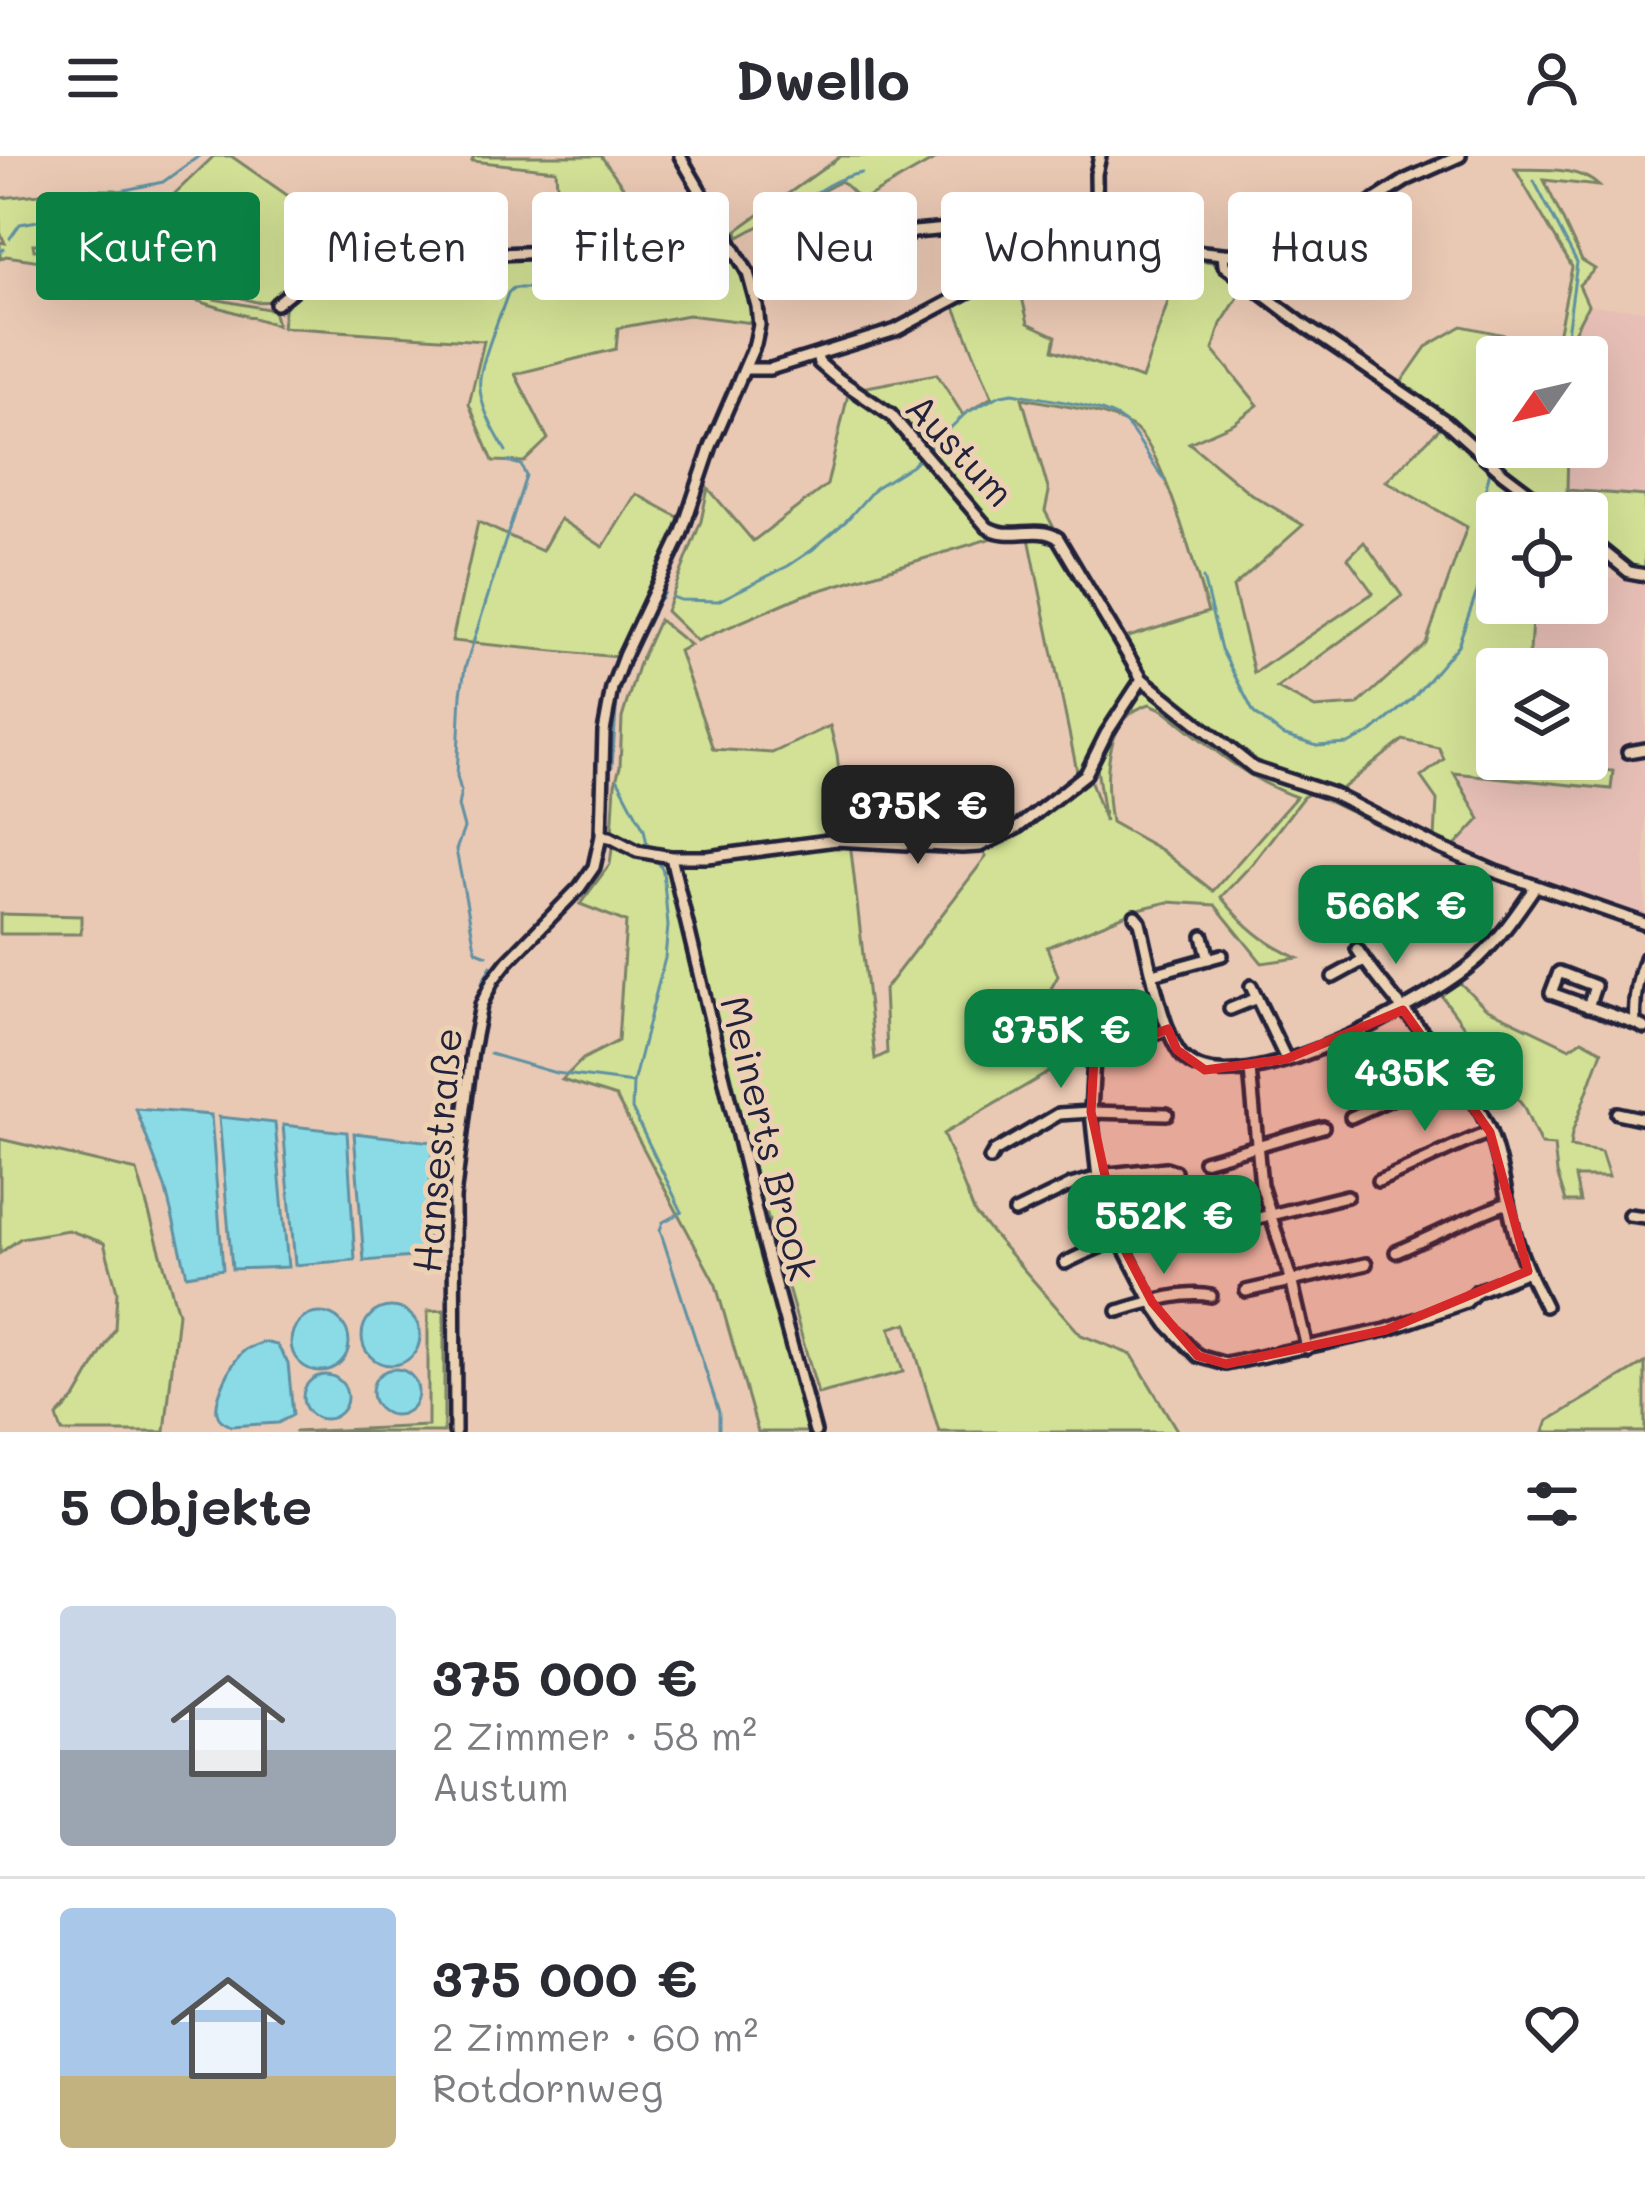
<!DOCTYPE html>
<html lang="de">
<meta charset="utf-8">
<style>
:root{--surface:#fff;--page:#f2f2f3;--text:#2b2b33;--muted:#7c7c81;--line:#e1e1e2;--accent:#0b8043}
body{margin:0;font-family:Mali,sans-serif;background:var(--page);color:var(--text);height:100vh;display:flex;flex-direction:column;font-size:45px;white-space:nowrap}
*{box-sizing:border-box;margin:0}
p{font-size:39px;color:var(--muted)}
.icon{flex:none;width:66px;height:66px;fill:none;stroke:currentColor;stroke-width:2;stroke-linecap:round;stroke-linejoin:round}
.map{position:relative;height:1276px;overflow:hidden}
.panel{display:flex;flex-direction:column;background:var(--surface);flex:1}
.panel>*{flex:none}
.banner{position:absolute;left:36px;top:36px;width:1575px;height:108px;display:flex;gap:24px}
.needle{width:78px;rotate:236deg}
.tools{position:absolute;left:1476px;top:180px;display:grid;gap:24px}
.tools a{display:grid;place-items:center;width:132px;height:132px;border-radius:12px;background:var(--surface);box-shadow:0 12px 48px #0002;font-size:60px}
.price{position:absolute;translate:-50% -102px;padding:0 27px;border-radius:24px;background:var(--accent);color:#fff;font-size:39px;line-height:78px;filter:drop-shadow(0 3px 6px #0008)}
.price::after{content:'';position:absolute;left:50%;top:72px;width:36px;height:27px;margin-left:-18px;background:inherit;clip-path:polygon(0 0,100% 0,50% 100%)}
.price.on{background:#222;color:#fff}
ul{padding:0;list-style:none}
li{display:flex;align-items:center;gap:36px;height:300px;padding:0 60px}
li+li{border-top:3px solid var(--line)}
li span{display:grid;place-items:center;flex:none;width:336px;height:240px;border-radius:12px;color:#555}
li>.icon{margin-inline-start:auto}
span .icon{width:144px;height:144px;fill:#fffc;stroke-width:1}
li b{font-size:51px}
h2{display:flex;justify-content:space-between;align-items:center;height:144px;padding:0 60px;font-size:51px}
.chip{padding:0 42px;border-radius:12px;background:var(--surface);box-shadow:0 12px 48px #0002;font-size:42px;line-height:108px}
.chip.on{background:var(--accent);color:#fff}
header{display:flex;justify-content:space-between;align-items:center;height:156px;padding:0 60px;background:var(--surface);font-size:54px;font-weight:700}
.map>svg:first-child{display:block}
.built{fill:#e7bfb6}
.green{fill:#d2e195;stroke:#7a8268;stroke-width:3;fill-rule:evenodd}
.water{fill:#8bdbe7;stroke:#6191a2;stroke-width:3}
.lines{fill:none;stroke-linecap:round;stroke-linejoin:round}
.stream{stroke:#6191a2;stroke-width:3}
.minor-casing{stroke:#22223b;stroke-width:18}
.minor{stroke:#ecd1b3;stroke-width:9}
.marked{fill:#d62828;fill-opacity:0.2;stroke:#d62828;stroke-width:9;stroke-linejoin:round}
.labels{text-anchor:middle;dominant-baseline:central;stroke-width:10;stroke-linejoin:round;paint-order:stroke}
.street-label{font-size:39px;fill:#22223b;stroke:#ecd1b3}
</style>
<header><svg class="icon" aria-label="menu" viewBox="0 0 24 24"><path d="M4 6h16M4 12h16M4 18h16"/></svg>Dwello<svg class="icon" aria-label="person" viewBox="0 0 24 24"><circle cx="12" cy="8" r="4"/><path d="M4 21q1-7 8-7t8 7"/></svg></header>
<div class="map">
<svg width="1645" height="1276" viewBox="0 0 1645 1276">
<rect width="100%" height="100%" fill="#eac9b4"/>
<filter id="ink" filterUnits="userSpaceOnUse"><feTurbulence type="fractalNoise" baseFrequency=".00833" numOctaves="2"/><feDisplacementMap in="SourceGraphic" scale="24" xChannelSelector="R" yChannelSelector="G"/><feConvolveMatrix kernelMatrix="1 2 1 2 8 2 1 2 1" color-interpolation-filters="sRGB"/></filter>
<g filter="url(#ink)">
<g class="built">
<polygon points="1588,149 1645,154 1645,340 1567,334 1568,291 1587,291 1587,201 1561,201"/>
<polygon points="1620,421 1645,426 1645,762 1455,690 1479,663 1453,617 1611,633 1612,615 1496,605 1494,569 1497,563 1497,603 1587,603 1587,513 1521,513 1530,494 1533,447 1587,447 1587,423"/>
</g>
<g class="green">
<polygon points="214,0 231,0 373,99 331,104 275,145 256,146 178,124 140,109 96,88 33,88 34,94 83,93 214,143 273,154 277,169 90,112 6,100 0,103 0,86 5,87 0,76 0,42 81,34 115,34 168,44"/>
<polygon points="474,0 601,0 662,85 561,93 556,14 472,5"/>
<polygon points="841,0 941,0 862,45 841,25 739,81 736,75"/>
<path d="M1515,13C1543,14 1578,10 1599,30L1544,24L1582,105L1595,113L1579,129L1588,149L1561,201H1497V291H1568L1567,334L1645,340V419L1629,416L1587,382V357H1556L1539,345L1538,357H1497V447H1533L1530,495L1521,513H1497V563L1494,569L1497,605L1613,615L1611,633L1454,617L1480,663L1455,690L1435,683L1437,644L1421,621L1444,603L1439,592L1403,584L1338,636L1255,608L1152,525L1122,483L1208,456C1197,422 1163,287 1131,270C1099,253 1057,249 1022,242L1049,336L1045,355L1053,370L1028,374L1000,373L985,361L888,249L861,232L937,218L963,259L992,241L955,151L1016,115L1028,167L1056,180L1053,194L1142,223L1183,101L1212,106L1244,132L1221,168L1213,194L1258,249L1234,267L1189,287L1251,338L1303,369L1233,431L1254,517L1373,437L1348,402L1364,386L1402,440L1277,532L1315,552L1357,549L1426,487L1467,371L1386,325L1446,266L1430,254L1432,250L1400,228L1426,191L1462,170L1538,186L1555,195L1572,111Z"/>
<polygon points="722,85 746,129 753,167 688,159 618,172 616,193 515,218 548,283 524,306 493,305 469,248 484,185 282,171 285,147 323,113 333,109 333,131 375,131 376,105 563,98"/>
<polygon points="849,234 883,255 992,382 801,440 697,485 666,455 701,365 708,332 753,385 827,329"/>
<polygon points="636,338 680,362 617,501 452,485 478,366 542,395 560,363 603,391"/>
<polygon points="1049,379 1057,384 1136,520 1086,611 1078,620 1029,382"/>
<polygon points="659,464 690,489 679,495 713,593 772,597 830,570 837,598 846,680 708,699 637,692 612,679 615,628 620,611 622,562 638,510"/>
<path d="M1146,530L1252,615L1328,641L1444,697L1440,699L1321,642L1309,638L1303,641L1252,708L1221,741C1245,770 1264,787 1298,802L1262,807L1215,749L1168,746L1139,753L1047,791L1058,820L1028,874L1051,915L943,978L975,1058L1081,1179L1132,1199L1178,1276H939L907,1167L890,1172L903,1216L818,1238L767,1058L752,1064L808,1276H758L716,1129L616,941L562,924L583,903L618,885L626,766L580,748L610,708L613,685L670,703L850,686L875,903L887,897L884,834L986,701L982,694C1024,678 1055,649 1089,620L1105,666L1097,612L1104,593L1140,532ZM1150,548L1164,554C1206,587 1245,623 1296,641L1213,735L1161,694L1111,666C1105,628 1101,561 1150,548Z"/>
<polygon points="0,758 81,760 81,778 0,778"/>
<polygon points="1459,826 1486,852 1570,892 1582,884 1602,895 1572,977 1570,991 1601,996 1609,1021 1575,1021 1580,1046 1566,1046 1557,1017 1554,990 1541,989 1523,950 1441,839"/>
<polygon points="0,983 137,1015 178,1157 165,1276 62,1276 57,1261 76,1241 115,1173 117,1135 104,1087 68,1074 21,1082 0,1097"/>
<polygon points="444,1154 444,1276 294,1276 428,1270 428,1155"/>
<polygon points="1645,1207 1645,1276 1544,1276 1548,1265"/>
</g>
<g class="water">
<polygon points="136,953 211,959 223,1113 187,1119 165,1031"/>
<polygon points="219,961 275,967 288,1111 232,1113"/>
<polygon points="283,969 347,976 355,1104 295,1109"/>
<polygon points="354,977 433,986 425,1100 364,1105"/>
<circle cx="391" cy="1180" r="29"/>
<circle cx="320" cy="1186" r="29"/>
<path d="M264,1186L277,1189L288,1207L293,1259L278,1267L231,1270C225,1267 219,1265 217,1257C214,1242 233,1203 245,1194C249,1191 259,1188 264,1186Z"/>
<circle cx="395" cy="1236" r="23"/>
<circle cx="325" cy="1241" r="22"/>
</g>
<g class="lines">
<g class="stream">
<polyline points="1534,25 1577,107 1567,178 1551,201"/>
<path d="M780,72V62C805,45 830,22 862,17"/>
<polyline points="10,82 20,68 44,64 53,57 120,35 163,26 199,0"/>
<polyline points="0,96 4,93"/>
<path d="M506,295C494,275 477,246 480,222C483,198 500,161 508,137L513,132H539L581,118L643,115L661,111L706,107L731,100"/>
<polyline points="1203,422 1221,493 1254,557 1282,579 1317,590 1348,588 1372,576 1412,543 1458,489 1484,416 1483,343 1492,307 1500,291"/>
<path d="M672,441L680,444L718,445L788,410L812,394L846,365L875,332L912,309L966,257L1001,239L1013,237C1041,243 1107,249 1126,268C1142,285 1150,307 1165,324"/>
<polyline points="661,442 664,436"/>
<polyline points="612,611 617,541 627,510 653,457"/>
<polyline points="618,624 644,673 648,693"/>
<polyline points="649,703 659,707 663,715 668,770 665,802 633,927 632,953 682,1056 663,1066 660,1074 719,1256 719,1276"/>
<polyline points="487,799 477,795 475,791 456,694 464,672 458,650 461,635 457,620 461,538 465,512 526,320 521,309 507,305"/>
<polyline points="482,827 491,810"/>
<polyline points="478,898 490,842"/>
<polyline points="490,898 556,917 633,927"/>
</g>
<defs>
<g id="minor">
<polyline points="1097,84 1096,18 1100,0"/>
<polyline points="1223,98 1224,109 1305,170 1446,266 1503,317 1556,357"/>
<polyline points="754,133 808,119 914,76 981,70 1041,75 1056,80 1058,87"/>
<polyline points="276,148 317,115 331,106 564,95 728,80"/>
<path d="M817,200L819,207L834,220L891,259L987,371C1010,386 1036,368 1058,382L1142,523L1254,612L1333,638L1438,691L1496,716L1645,768"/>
<polyline points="747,213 770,213 896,174 1069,82 1223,98 1254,99 1301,90 1408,23 1460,0"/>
<polyline points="1587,382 1629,416 1645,419"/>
<polyline points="1628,596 1645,593"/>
<polyline points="601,680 610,681 637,695 671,701 708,701 836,684 962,691 980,690 1017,672 1086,618 1106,578 1142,523"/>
<polyline points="671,701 764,1088 815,1276"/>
<path d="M1135,760L1140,766C1148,798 1163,885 1186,904C1241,950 1432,844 1478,803C1500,782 1518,756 1535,731"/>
<polyline points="1203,780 1209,803"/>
<path d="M1357,793C1397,855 1459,905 1489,973C1503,1008 1506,1046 1516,1082C1523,1106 1534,1128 1545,1150"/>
<path d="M1645,802C1637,824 1633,844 1635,867L1645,872"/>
<polyline points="1153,818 1222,799"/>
<polyline points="1333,821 1364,804"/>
<polyline points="1251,830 1286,903"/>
<polyline points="1588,851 1595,830 1559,816 1551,837 1635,867"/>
<polyline points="1230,853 1257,842"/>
<polyline points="1168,873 1094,901 1091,956 1098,1022 1107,1053 1119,1083 1152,1146 1168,1169 1198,1200 1226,1208 1386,1174 1466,1146 1477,1135 1528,1115"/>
<polyline points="1250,914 1261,1029 1291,1123 1307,1192"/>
<polyline points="1617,957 1645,963"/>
<polyline points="1351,961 1453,915"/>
<polyline points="990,1003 994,996 1059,958 1091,956 1167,958"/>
<polyline points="1204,1005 1323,971"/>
<path d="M1378,1025C1416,1010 1451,991 1490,976"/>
<polyline points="1015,1056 1071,1029 1109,1018 1166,1012 1175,1015"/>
<polyline points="1629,1059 1645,1061"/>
<path d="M1396,1096C1434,1080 1469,1061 1508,1047"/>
<path d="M1065,1107C1097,1091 1151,1065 1186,1080L1347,1040"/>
<polyline points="1246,1135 1366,1108"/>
<path d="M1118,1155C1146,1147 1183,1134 1211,1140"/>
<polyline points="455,1276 454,1042 472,895 481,849 493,824 507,806 580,731 594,711 601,680 604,576 612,532 624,500 681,379 711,290 755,188 759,169 757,150 748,117 680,0"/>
</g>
</defs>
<use href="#minor" class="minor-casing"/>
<use href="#minor" class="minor"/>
</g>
</g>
<path class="marked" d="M1403,854L1490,976L1528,1115L1386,1174L1226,1208L1198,1200L1152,1146L1119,1083L1091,956L1094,901L1168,873L1177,894L1205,914L1286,903Z"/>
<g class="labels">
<g class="street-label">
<text transform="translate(961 293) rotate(47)">Austum</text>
<text transform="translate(770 982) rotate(76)">Meinerts Brook</text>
<text transform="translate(436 994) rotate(-85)">Hansestraße</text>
</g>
</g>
</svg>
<div class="tools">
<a><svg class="needle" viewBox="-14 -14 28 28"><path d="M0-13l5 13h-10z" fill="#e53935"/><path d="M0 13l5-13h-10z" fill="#7c7c81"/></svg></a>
<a><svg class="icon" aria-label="locate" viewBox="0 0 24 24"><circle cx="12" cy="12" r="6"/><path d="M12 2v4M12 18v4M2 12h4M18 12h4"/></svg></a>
<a><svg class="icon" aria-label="layers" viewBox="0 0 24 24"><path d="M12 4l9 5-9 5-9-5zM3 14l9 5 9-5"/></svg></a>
</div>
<b class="price on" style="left:918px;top:711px">375K €</b>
<b class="price" style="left:1396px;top:811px">566K €</b>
<b class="price" style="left:1061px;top:935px">375K €</b>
<b class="price" style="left:1425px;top:978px">435K €</b>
<b class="price" style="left:1164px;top:1121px">552K €</b>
<div class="banner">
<a class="chip on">Kaufen</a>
<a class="chip">Mieten</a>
<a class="chip">Filter</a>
<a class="chip">Neu</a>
<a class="chip">Wohnung</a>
<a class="chip">Haus</a>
</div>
</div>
<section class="panel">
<h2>5 Objekte<svg class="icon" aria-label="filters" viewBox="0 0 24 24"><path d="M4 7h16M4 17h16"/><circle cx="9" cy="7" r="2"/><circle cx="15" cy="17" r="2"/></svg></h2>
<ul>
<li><span style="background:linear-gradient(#c9d6e8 60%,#9aa5b1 0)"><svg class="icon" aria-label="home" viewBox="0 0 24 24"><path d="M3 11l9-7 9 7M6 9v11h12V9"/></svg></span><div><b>375 000 €</b><p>2 Zimmer · 58 m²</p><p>Austum</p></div><svg class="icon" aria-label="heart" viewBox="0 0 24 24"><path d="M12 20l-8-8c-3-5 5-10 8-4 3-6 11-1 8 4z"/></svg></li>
<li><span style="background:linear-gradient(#a9c7e8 70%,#c2b280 0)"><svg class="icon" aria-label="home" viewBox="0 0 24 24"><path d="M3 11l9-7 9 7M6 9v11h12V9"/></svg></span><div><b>375 000 €</b><p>2 Zimmer · 60 m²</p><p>Rotdornweg</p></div><svg class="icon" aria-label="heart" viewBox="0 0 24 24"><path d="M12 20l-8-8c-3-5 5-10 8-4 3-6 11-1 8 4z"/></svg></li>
</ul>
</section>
